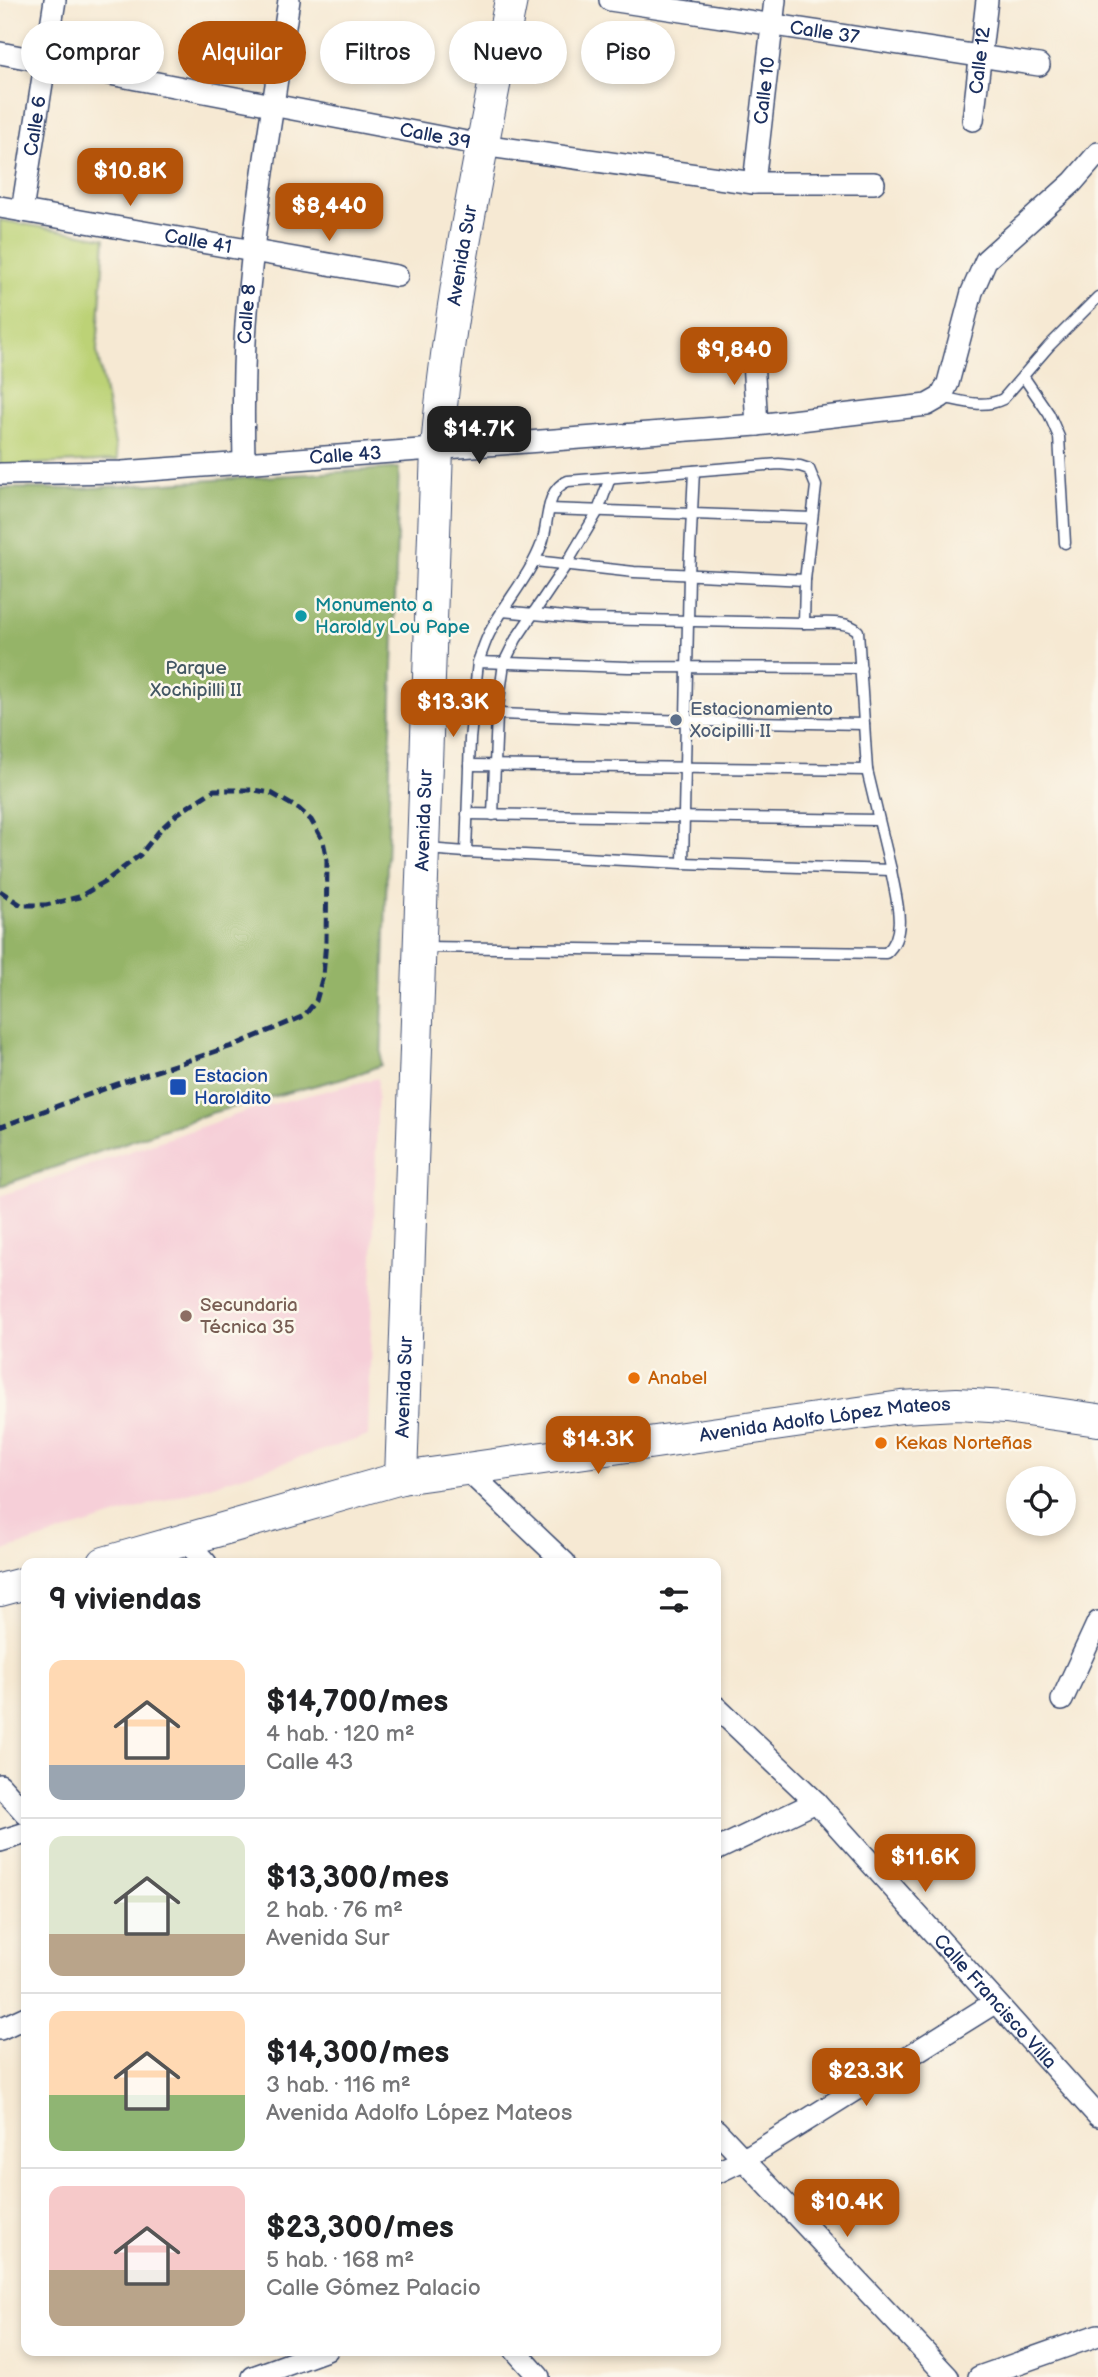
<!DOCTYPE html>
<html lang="es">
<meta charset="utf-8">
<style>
:root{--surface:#fff;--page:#f6f6f6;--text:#202124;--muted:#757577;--line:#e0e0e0;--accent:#b45309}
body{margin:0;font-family:"Balsamiq Sans",sans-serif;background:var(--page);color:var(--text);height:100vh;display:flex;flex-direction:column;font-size:26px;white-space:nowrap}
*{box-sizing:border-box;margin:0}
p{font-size:23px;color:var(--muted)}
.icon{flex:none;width:38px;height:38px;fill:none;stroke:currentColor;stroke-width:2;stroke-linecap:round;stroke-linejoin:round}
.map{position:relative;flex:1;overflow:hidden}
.details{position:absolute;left:21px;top:1558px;width:700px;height:798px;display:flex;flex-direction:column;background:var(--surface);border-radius:14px;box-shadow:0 4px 10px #0003}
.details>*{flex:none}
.hud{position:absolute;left:21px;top:21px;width:700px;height:63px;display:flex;gap:14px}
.fabs{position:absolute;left:1006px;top:1466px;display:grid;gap:14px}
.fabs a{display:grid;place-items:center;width:70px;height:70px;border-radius:50%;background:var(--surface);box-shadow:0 4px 10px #0003;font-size:35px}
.price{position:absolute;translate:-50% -60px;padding:0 16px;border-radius:14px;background:var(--accent);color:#fff;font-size:23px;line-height:46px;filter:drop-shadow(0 2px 4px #0008)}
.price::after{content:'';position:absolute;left:50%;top:42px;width:21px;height:16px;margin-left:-10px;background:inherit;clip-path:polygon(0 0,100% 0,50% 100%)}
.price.active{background:#222;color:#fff}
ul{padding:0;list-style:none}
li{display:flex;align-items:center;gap:21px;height:175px;padding:0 28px}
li+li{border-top:2px solid var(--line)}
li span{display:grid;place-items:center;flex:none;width:196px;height:140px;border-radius:14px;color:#555}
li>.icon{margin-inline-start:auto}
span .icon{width:84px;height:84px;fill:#fffc;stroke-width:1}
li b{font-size:30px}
h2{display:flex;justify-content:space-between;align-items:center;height:84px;padding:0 28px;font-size:30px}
.tag{padding:0 24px;border-radius:32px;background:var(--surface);box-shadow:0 4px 10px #0003;font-size:24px;line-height:63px}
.tag.active{background:var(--accent);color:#fff}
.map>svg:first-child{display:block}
.built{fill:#f6cfd8}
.green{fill:#bcd276;stroke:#6c806a;stroke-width:2}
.forest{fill:#95b467;stroke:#587262;stroke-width:2}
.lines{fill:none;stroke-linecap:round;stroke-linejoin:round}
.lane-casing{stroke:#3c4b70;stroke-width:13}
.street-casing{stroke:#3c4b70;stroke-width:24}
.secondary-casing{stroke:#3c4b70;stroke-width:34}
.lane{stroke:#fff;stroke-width:10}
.street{stroke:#fff;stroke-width:21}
.secondary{stroke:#fff;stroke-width:32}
.rail{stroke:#1b2f5e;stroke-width:5;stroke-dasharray:10 5;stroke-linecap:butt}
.culture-dot{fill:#0f9aa8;stroke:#fbf7ec;stroke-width:2.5}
.service-dot{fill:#5c6f8a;stroke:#fbf7ec;stroke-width:2.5}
.transit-dot{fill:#1a4fb4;stroke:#fbf7ec;stroke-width:2.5}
.education-dot{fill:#8d6e63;stroke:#fbf7ec;stroke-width:2.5}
.food-dot{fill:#e8710a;stroke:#fbf7ec;stroke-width:2.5}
.labels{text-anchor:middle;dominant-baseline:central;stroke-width:5;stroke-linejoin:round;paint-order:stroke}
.street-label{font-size:19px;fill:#1b2f5e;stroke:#fbf7ec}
.culture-label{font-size:19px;fill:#0d838f;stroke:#fbf7ec;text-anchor:start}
.park-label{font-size:19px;fill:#435864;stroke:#fbf7ec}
.service-label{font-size:19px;fill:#4e5e75;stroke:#fbf7ec;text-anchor:start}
.transit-label{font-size:19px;fill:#164399;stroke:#fbf7ec;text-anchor:start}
.education-label{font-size:19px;fill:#785e54;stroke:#fbf7ec;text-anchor:start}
.food-label{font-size:19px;fill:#c56008;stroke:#fbf7ec;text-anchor:start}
</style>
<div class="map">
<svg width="1098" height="2377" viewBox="0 0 1098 2377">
<rect width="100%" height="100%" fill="#fbf7ec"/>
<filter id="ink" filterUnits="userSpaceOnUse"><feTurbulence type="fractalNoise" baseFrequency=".0143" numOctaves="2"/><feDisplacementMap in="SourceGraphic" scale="14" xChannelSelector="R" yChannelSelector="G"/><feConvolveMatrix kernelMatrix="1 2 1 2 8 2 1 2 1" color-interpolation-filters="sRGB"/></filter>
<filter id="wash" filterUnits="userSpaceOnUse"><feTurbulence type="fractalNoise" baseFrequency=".00686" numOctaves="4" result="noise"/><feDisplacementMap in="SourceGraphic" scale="28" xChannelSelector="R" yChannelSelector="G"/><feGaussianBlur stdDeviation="1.57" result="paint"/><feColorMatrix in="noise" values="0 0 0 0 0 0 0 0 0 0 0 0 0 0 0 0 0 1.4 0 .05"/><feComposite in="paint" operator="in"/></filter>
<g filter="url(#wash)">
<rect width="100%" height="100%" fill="#f6e9d3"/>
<polygon class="built" points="378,1078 368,1436 0,1552 0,1196 253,1109"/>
<polygon class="green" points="0,220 105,238 97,351 118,460 0,466"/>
<polygon class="forest" points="399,468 381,1065 358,1074 211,1113 0,1186 0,488 75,489"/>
</g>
<g filter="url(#ink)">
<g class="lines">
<defs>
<g id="lane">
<polyline points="1023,376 1049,414 1059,437 1065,543"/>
<path d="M941,397C962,401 983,409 1003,399L1049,346L1098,297"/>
<polyline points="549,509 812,518"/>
<polyline points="535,561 634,572 805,580"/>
<polyline points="502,611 587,619 804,623"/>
<path d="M478,662C482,652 485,641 490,632C506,601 530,576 542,543C549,523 545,489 568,481L779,464L800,466L809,469L816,486L805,580L804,623C820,624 846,619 858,631L867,770L891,870L683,863L466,852L470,739L478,662L628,667L861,668"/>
<polyline points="473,713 652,720 864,724"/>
<polyline points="469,765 867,770"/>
<polyline points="467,814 878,820"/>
<polyline points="493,815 497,714 504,663 516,639 566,565 598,511 610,478"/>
<polyline points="427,849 466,852"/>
<polyline points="683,863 689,574 694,471"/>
<path d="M424,947L886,953C909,934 895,895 891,870"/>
</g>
<g id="street">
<path id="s1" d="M610,0L1039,65"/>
<path id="s2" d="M0,53L482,145L754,183H874"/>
<path id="s3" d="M973,120L987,0"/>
<path id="s4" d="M754,183L775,0"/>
<path id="s5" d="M0,207L397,276"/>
<path id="s6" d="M22,211L55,0"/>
<polyline points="752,345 757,425"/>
<path id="s7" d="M244,463C243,416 243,370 246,324C254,215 273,108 289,0"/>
<path id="s8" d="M0,474L122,472L757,425L927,405L941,397L948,383L972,292L986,260L1073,182L1098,153"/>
<polyline points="466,1469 565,1563"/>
<polyline points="186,1541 206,1563"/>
<polyline points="1062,1700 1098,1622"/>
<path id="s9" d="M716,1707L816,1802L1098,2116"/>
<polyline points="0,1785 26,1814"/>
<polyline points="0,1841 26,1833"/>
<polyline points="716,1850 816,1802"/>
<polyline points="0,2029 26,2017"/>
<polyline points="716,2130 948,2377"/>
<polyline points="716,2173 743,2160 994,2003"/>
<polyline points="515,2350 539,2377"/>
<polyline points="253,2377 327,2350"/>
<polyline points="979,2377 1098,2335"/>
</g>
<g id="secondary">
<path id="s10" d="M401,1478L437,449C449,299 482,147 511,0"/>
<path id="s11" d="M104,1563L401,1478L466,1469L901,1407L957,1404L1006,1407L1098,1420"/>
<polyline points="0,1590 26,1583"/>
</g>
</defs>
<use href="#lane" class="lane-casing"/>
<use href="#street" class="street-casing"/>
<use href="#secondary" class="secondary-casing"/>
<use href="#lane" class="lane"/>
<use href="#street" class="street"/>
<use href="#secondary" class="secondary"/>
<polyline class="rail" points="0,891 21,905 46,905 79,897 106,881 140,855 160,830 177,814 214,790 254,790 271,793 299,809 311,820 323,841 327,860 326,941 323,976 316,1001 304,1016 235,1045 123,1082 0,1127"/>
</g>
</g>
<circle class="culture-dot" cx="301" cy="616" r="7"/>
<circle class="service-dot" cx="676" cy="720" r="7"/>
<rect class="transit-dot" x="169" y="1078" width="18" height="18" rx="3.5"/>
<circle class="education-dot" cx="186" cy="1316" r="7"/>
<g class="food-dot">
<circle cx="634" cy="1378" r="7"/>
<circle cx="881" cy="1443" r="7"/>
</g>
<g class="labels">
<g class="street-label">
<text stroke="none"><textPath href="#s1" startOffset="217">Calle 37</textPath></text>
<text stroke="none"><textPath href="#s3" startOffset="60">Calle 12</textPath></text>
<text stroke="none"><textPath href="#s4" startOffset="93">Calle 10</textPath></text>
<text stroke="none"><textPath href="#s6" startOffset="86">Calle 6</textPath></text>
<text stroke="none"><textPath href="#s2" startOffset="443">Calle 39</textPath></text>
<text stroke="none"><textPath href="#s5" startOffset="201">Calle 41</textPath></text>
<text stroke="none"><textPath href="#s10" startOffset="1225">Avenida Sur</textPath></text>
<text stroke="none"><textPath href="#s7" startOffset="149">Calle 8</textPath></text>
<text stroke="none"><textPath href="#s8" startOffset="346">Calle 43</textPath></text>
<text stroke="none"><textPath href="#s10" startOffset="658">Avenida Sur</textPath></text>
<text stroke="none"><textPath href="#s10" startOffset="91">Avenida Sur</textPath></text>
<text stroke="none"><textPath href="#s11" startOffset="737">Avenida Adolfo López Mateos</textPath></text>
<text stroke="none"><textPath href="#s9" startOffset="406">Calle Francisco Villa</textPath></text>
</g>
<g class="culture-label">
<text x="315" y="605">Monumento a<tspan x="315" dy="22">Harold y Lou Pape</tspan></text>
</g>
<g class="park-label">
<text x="196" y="668">Parque<tspan x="196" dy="22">Xochipilli II</tspan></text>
</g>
<g class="service-label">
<text x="690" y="709">Estacionamiento<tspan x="690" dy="22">Xocipilli II</tspan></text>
</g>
<g class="transit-label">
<text x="194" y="1076">Estacion<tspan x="194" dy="22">Haroldito</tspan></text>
</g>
<g class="education-label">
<text x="200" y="1305">Secundaria<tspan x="200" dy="22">Técnica 35</tspan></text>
</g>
<g class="food-label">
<text x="648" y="1378">Anabel</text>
<text x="895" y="1443">Kekas Norteñas</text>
</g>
</g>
</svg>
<div class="fabs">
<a><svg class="icon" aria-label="locate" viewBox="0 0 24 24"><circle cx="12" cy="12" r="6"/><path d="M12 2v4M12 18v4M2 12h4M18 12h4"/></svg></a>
</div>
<b class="price" style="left:130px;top:208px">$10.8K</b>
<b class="price" style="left:329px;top:243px">$8,440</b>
<b class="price" style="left:734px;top:387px">$9,840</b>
<b class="price active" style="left:479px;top:466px">$14.7K</b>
<b class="price" style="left:453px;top:739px">$13.3K</b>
<b class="price" style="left:598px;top:1476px">$14.3K</b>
<b class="price" style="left:925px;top:1894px">$11.6K</b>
<b class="price" style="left:866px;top:2108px">$23.3K</b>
<b class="price" style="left:847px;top:2239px">$10.4K</b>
<div class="hud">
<a class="tag">Comprar</a>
<a class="tag active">Alquilar</a>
<a class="tag">Filtros</a>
<a class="tag">Nuevo</a>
<a class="tag">Piso</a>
</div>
<section class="details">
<h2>9 viviendas<svg class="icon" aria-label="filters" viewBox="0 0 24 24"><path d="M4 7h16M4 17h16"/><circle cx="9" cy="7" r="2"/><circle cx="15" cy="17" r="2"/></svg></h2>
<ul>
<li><span style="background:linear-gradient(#ffd9b3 75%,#9aa5b1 0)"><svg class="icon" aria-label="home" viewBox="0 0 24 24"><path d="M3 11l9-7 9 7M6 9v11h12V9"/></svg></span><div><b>$14,700/mes</b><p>4 hab. · 120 m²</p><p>Calle 43</p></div></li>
<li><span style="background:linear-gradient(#dfe7d0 70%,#b9a48a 0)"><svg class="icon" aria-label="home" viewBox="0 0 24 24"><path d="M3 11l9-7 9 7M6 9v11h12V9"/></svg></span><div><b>$13,300/mes</b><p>2 hab. · 76 m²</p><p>Avenida Sur</p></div></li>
<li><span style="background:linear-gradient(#ffd9b3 60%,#8fb573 0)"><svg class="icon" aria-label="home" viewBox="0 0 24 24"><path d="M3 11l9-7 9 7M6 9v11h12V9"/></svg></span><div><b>$14,300/mes</b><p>3 hab. · 116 m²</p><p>Avenida Adolfo López Mateos</p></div></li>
<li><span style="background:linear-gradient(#f6c9c9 60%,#b9a48a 0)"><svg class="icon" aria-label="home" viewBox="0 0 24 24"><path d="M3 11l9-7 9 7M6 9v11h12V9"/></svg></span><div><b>$23,300/mes</b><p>5 hab. · 168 m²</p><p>Calle Gómez Palacio</p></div></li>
</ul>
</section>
</div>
